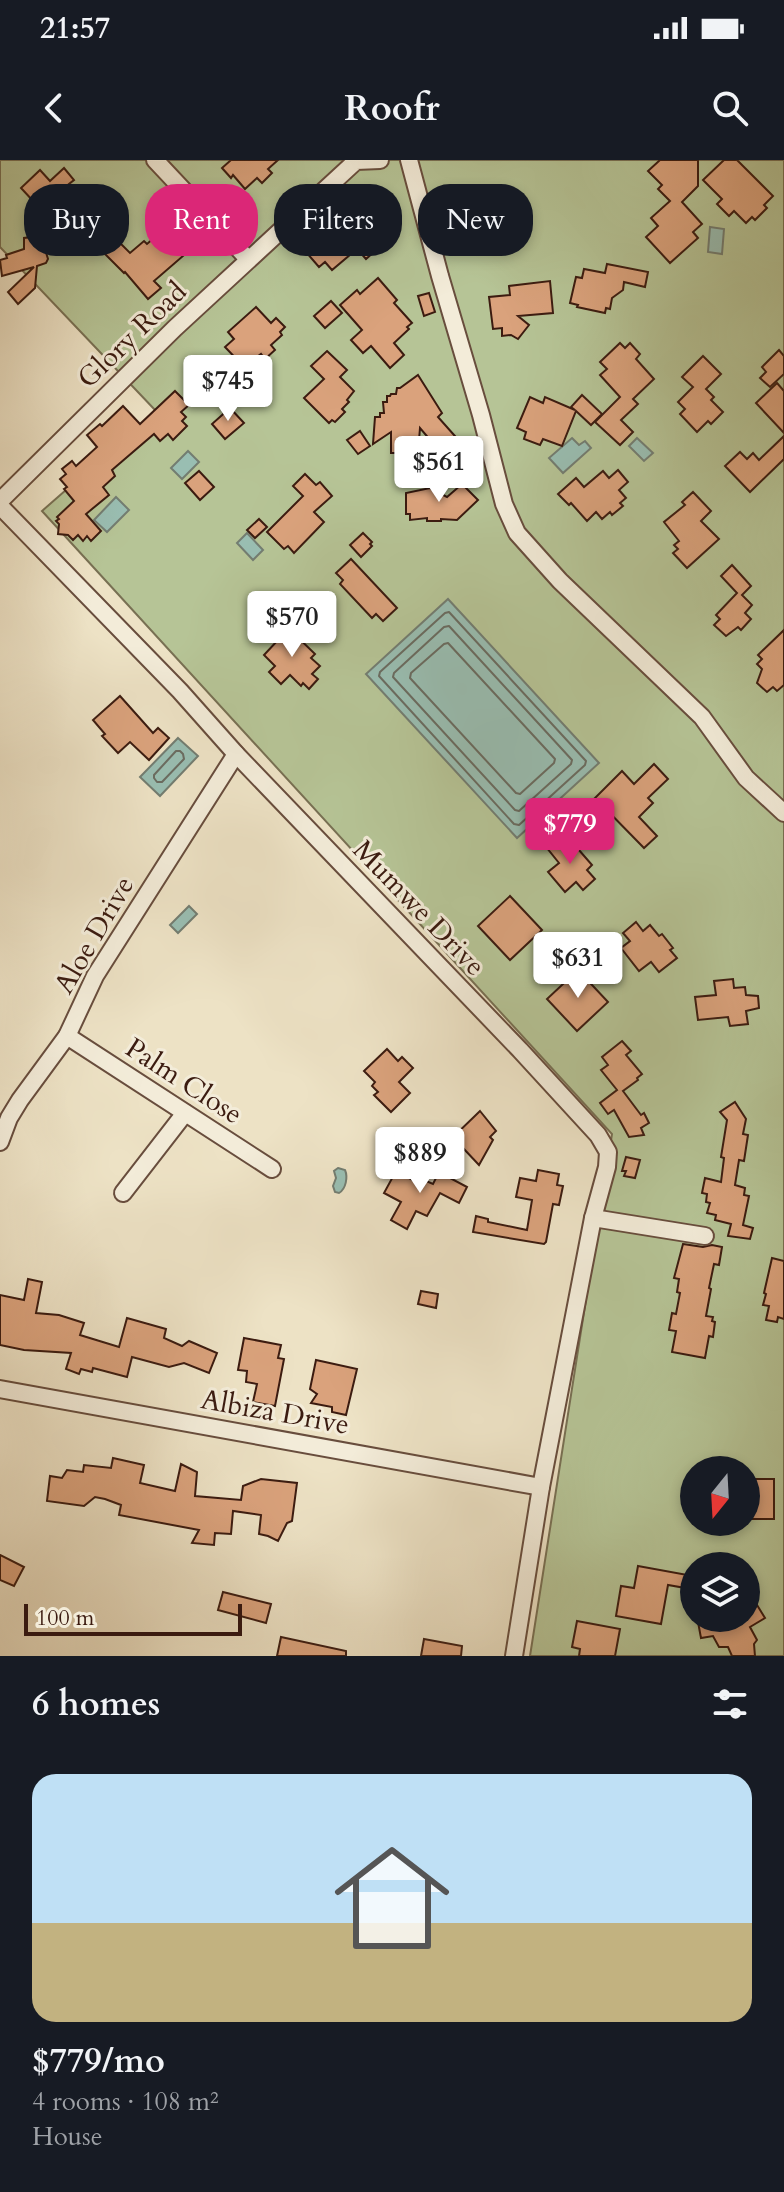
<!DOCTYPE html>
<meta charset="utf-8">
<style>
:root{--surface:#171b24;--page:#20242c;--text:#f1f3f6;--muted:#9ea1a6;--accent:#db2777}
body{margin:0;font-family:Cardo,serif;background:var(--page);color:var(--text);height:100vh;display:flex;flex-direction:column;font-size:30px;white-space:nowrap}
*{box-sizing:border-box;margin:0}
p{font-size:26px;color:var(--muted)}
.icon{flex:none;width:44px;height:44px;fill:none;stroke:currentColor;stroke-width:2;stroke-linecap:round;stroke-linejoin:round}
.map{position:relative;height:1496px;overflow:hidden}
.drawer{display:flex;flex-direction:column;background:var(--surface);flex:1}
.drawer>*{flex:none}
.hud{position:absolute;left:24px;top:24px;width:736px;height:72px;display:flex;gap:16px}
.needle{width:52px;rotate:198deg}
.controls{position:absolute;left:680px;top:1296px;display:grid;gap:16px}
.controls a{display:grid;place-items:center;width:80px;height:80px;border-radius:50%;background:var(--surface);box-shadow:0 4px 12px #0003;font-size:40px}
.scale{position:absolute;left:24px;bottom:20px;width:218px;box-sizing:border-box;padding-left:8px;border:4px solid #3b1b10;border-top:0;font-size:22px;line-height:28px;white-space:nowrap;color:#3b1b10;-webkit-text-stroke:6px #f3ecd9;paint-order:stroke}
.price{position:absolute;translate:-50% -68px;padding:0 18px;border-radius:8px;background:#fff;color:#222;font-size:26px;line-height:52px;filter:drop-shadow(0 2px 4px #0008)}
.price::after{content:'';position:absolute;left:50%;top:48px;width:24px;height:18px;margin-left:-12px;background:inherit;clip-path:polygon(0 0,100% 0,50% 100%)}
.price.selected{background:var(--accent);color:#fff}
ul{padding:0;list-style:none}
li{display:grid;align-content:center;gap:16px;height:424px;padding:0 32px}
li span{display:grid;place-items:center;height:248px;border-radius:24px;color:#555}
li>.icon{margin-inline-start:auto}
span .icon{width:144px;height:144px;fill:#fffc;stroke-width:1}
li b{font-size:34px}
h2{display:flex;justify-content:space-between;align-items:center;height:96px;padding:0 32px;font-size:34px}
.chip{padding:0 28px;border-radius:32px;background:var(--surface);box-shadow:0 4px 12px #0003;font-size:28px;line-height:72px}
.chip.selected{background:var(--accent);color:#fff}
.status{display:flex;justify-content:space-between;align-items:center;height:56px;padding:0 40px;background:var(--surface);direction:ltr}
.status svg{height:22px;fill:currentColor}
header{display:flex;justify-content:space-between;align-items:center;height:104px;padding:0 32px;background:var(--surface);font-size:36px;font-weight:700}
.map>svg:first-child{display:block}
.green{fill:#b6c496;stroke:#787053;stroke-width:2;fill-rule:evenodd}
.water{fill:#99beb2;stroke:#737d71;stroke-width:2}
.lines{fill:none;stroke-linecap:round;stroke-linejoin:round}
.shore{stroke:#6a6c61;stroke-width:2}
.building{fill:#daa27c;stroke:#3b1b10;stroke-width:2}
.street-casing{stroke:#684d3d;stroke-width:20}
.street{stroke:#f3ecd9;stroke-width:16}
.labels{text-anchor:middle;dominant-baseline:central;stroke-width:6;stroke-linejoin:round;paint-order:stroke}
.street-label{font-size:28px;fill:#3b1b10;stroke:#f3ecd9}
</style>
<div class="status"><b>21:57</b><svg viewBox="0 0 49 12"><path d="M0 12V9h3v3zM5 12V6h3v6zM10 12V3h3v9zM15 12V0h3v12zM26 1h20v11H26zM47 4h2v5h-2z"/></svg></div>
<header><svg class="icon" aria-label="back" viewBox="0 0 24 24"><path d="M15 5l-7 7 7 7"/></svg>Roofr<svg class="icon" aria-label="search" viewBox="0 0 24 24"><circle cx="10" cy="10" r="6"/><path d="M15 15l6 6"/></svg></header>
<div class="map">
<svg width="784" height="1496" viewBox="0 0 784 1496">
<rect width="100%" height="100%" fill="#ede2c5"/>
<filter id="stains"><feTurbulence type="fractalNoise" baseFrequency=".0025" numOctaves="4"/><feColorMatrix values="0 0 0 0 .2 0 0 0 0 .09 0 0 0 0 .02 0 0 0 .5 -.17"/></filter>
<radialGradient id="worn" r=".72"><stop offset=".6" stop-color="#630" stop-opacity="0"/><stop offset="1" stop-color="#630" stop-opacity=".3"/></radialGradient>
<path class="green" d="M0,0H784V1496H530L612,974L42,351L156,251L0,87ZM694,1310H746V1362H694ZM694,1406H746V1458H694Z"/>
<g class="water">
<polygon points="710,67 724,69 722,94 708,92"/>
<polygon points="572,278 579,285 585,281 591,288 563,313 549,298"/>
<polygon points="637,278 653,293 644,301 629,286"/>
<polygon points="188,291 199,302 182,319 171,308"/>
<polygon points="116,337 129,350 107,372 94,360"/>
<polygon points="247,373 263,390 253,400 237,383"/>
<polygon points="448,439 599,603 517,678 366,514"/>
<polygon points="178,578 198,596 160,636 140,617"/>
<polygon points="189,746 197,754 178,773 170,765"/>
<path d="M338,1008L345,1010C348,1017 346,1029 339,1033L335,1032L333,1026L336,1018L334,1011Z"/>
</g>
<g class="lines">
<g class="shore">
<polygon points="449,452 586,601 585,605 519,665 514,664 379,516 380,512 445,453"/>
<polygon points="449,466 572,600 571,604 519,651 515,650 393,517 394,513 444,467"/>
<polygon points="448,483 555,599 554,603 520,634 516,633 410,518 411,513 444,484"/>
<polygon points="176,591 180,591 183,594 184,599 162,622 157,622 154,618 154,615"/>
</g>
</g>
<g class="building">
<polygon points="231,0 278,0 268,9 272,13 262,23 257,18 245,29 233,15 231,18 222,8"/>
<polygon points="660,0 698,0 698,26 682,42 702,64 693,72 698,78 670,103 646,77 658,66 651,58 670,41 658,29 662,25 648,11"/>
<polygon points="724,0 737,0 773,36 764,45 767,48 755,60 752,57 746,63 734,51 729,56 717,44 722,39 703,20"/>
<polygon points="64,8 74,20 69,24 85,43 92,42 96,65 53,71 48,75 39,65 48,57 21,28 40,10 50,21"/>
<polygon points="333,62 339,68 346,62 363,81 382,65 392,76 366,99 357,89 332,110 325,102 319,107 306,92 322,79 318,75"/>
<polygon points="162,71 183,96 154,121 161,128 148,139 125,112 124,113 101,90 114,77 130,93 144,81 147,84"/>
<polygon points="41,76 48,99 46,103 37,106 35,128 18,144 8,132 34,107 2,116 0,100 7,98 6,95 24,89 24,78"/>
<polygon points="607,104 648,112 645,127 624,122 623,130 612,138 610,149 606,148 605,153 577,147 578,145 570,143 576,117 582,118 584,109 605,113"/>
<polygon points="378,118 397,140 394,143 412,163 407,167 409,169 394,183 404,195 390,208 371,186 363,193 351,180 362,170 340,145 357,130 360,134"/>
<polygon points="550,121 553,153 518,156 529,165 518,179 511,175 502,176 502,168 493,169 489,137 510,135 509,126"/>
<polygon points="429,133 435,152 424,156 418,136"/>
<polygon points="331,141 342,153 325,168 314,156"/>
<polygon points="256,147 271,163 276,158 285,167 280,172 282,175 271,185 275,190 265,199 261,194 244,207 225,187 234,179 228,172"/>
<polygon points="620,183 625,188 630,183 640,194 636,199 654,219 633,239 638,244 621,260 633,272 620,285 595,262 620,237 600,215 607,209 600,202"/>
<polygon points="779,190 784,196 784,214 770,227 760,218 766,212 762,207"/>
<polygon points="327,191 347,210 340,217 354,231 347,240 349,242 342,249 345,252 335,262 332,260 329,263 304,238 324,219 311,206"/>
<polygon points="703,196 721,214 706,229 714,237 711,240 723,252 711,264 708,261 697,272 680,254 685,249 678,242 693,227 682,217"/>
<polygon points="418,215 442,253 438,257 470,293 454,307 444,296 460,283 431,281 420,268 418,293 399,295 400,293 391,293 391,272 373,284 375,257 380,257 380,253 384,253 383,242 387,242 387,236 390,236 391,234 396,234 397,228 400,228"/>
<polygon points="777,223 784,231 784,273 756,243"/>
<polygon points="175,231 189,245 181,252 186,257 182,261 187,266 173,280 168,274 160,281 154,274 112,310 115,316 103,327 109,335 86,354 101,371 91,381 87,376 83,381 78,375 73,380 68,375 58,374 59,364 56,361 59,359 57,357 74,341 64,329 67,327 60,319 66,314 62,309 72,301 76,306 97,287 87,275 100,264 102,266 123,246 140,264"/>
<polygon points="582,235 602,254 591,265 576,251 562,286 543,279 540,285 524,279 526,272 517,268 530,237 543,243 545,237 575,250 571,247"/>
<polygon points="230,248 244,263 225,279 212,264"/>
<polygon points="360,271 370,286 358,294 347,280"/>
<polygon points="784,276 784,299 750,332 725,306 740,292 747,299 753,293 759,300"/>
<polygon points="618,310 628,322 619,330 626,338 620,343 623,346 612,355 610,352 602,359 596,352 587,361 571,343 569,345 558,334 576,318 584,327 603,311 609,318"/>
<polygon points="199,311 214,327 200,340 185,323"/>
<polygon points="305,314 316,325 320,322 332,336 314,352 324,362 294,393 288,386 284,389 267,372 303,336 293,326"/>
<polygon points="462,324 478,340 457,360 441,359 441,361 427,361 427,358 410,360 410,354 406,354 406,333 430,328 447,337"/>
<polygon points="693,332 711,351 701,361 719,379 687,408 673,393 678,389 674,385 679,381 664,362 685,345 682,342"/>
<polygon points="259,359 267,367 255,378 247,370"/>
<polygon points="363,373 372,382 370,384 372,386 361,397 350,385"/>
<polygon points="351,399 397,448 383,461 376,454 372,458 340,424 343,420 336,413"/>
<polygon points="732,405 751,426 742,435 752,445 745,453 751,459 741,470 738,467 726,476 714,465 720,459 716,455 737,433 721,416"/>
<polygon points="284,464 315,494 311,498 320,506 312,514 318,519 309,529 303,523 301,526 290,515 281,524 269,512 275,506 264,495 279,479 273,473"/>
<polygon points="784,470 784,525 777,531 773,527 767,532 757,523 762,509 757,504 762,499 758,495"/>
<polygon points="120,536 153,573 158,568 169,578 149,600 130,582 118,593 102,576 105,574 93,560"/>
<polygon points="654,604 668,619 648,638 653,643 639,657 657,676 644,688 595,638 622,611 634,624"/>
<polygon points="559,677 567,686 572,682 592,705 587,710 595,719 583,730 576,722 565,732 548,712 559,703 547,688"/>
<polygon points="510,736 542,770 510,800 478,766"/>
<polygon points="636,762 643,771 650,765 659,776 662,774 673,788 670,790 677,798 659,812 651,802 639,811 621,788 630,781 623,773"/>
<polygon points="578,810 608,842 577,871 547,839"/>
<polygon points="733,819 734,828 745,827 746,835 758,836 759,848 746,851 748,864 730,866 728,857 698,860 695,837 716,835 714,821"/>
<polygon points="622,881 631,891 626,895 642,914 637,918 638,920 623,931 641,955 644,953 649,963 641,968 644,975 629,977 614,950 608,954 600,943 617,930 601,910 608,905 602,897"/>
<polygon points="387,889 398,901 402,897 413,908 399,922 410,933 391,952 374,935 378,932 372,926 375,922 364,911"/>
<polygon points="735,942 746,959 743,974 748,975 744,1001 739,1000 735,1025 745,1028 744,1035 749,1036 743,1065 753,1068 750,1079 728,1076 731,1064 715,1060 716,1055 707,1053 710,1043 706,1042 707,1034 702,1033 705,1018 721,1022 724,998 721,997 727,960 720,952"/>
<polygon points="480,951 496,971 490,977 493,980 479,1005 463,988 460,991 450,980"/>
<polygon points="626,997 640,1000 635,1018 624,1016 626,1011 622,1011"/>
<polygon points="538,1010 559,1014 557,1025 563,1026 559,1045 553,1044 546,1082 544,1084 473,1072 476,1056 488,1059 488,1062 527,1070 532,1040 516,1037 520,1018 536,1021"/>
<polygon points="396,1011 422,1025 424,1020 433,1024 439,1012 467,1027 459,1043 440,1033 427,1056 416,1051 407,1069 391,1060 401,1042 384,1033"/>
<polygon points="683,1084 703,1087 712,1085 722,1087 719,1105 714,1104 709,1128 711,1129 706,1156 713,1157 712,1161 715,1162 713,1177 709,1176 705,1198 672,1192 676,1171 669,1170 672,1153 676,1154 680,1133 677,1132 679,1119 674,1118"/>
<polygon points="772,1098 784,1101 784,1159 778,1157 777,1162 766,1160 769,1146 763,1145 766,1134 764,1133"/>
<polygon points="28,1119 42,1122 36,1153 59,1155 84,1163 80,1175 119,1187 127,1158 166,1169 164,1178 182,1186 189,1181 217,1193 209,1213 184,1203 169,1207 132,1197 127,1217 93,1208 92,1212 81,1209 79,1214 66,1209 71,1193 24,1190 0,1185 0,1135 24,1140"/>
<polygon points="421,1131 438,1134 436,1148 418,1144"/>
<polygon points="244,1178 281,1185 278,1198 284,1199 275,1246 253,1242 257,1224 246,1222 247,1211 238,1210"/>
<polygon points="316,1200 357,1209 346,1255 332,1252 332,1247 311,1243 317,1234 310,1229"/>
<polygon points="113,1298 144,1305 140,1323 175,1331 181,1304 197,1312 195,1336 241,1340 243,1326 261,1319 297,1323 292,1361 287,1363 278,1381 268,1376 259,1374 261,1355 233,1351 231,1374 215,1373 214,1385 192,1383 199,1370 119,1355 121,1345 105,1339 95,1337 84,1346 47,1341 50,1316 62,1318 67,1310 83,1312 84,1305 111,1308"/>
<polygon points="746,1319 774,1319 774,1359 751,1359 751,1349 746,1349"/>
<polygon points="0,1395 24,1407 14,1426 0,1420"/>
<polygon points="638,1406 693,1416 691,1429 668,1425 661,1464 616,1456 621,1426 634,1428"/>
<polygon points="746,1427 765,1458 750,1467 757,1480 754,1484 755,1496 732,1496 728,1487 719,1487 713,1476 701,1478 698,1462 704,1458 746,1458"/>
<polygon points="223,1432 271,1444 266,1463 218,1450"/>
<polygon points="577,1461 620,1469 615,1496 579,1496 580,1489 572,1487"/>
<polygon points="281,1477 346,1491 346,1496 277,1496"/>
<polygon points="424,1479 462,1486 461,1496 421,1496"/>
</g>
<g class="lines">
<defs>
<g id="street">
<polyline points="155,0 248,99"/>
<polyline points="409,0 440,116 481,255 504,344 517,373 560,421 702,557 746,618 784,653"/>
<polyline points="0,341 175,168 356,1 380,0"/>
<polyline points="0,346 180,531 236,594 520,890 598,975 608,992 607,1007 593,1058 541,1327 514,1496"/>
<polyline points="67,876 272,1009"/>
<polyline points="0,982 9,958 20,940 67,876 95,816 236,594"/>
<polyline points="123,1033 185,953"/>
<polyline points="593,1058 705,1076"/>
<polyline points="0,1229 541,1327"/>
</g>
</defs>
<use href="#street" class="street-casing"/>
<use href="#street" class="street"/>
</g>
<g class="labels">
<g class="street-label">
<text transform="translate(132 175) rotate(-44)">Glory Road</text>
<text transform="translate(419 748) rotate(46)">Mumwe Drive</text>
<text transform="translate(94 775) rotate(-60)">Aloe Drive</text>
<text transform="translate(184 921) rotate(33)">Palm Close</text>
<text transform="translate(275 1252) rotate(10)">Albiza Drive</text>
</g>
</g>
<rect width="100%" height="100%" filter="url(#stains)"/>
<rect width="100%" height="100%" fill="url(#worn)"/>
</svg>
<div class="controls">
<a><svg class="needle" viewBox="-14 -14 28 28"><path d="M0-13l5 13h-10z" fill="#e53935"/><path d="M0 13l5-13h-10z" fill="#9ea1a6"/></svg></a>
<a><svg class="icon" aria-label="layers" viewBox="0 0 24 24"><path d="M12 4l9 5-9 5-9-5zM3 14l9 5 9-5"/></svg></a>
</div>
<div class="scale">100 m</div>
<b class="price" style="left:228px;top:263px">$745</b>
<b class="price" style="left:439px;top:344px">$561</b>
<b class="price" style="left:292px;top:499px">$570</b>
<b class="price selected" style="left:570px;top:706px">$779</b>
<b class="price" style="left:578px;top:840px">$631</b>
<b class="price" style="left:420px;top:1035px">$889</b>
<div class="hud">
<a class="chip">Buy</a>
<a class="chip selected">Rent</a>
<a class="chip">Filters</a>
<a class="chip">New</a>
</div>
</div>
<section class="drawer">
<h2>6 homes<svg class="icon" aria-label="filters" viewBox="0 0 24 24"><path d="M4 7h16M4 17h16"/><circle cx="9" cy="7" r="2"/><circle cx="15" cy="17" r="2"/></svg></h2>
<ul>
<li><span style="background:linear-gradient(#bfe0f5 60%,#c2b280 0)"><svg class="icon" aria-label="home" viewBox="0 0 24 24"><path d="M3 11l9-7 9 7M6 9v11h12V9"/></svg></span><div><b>$779/mo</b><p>4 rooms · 108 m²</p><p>House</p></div></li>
</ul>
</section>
